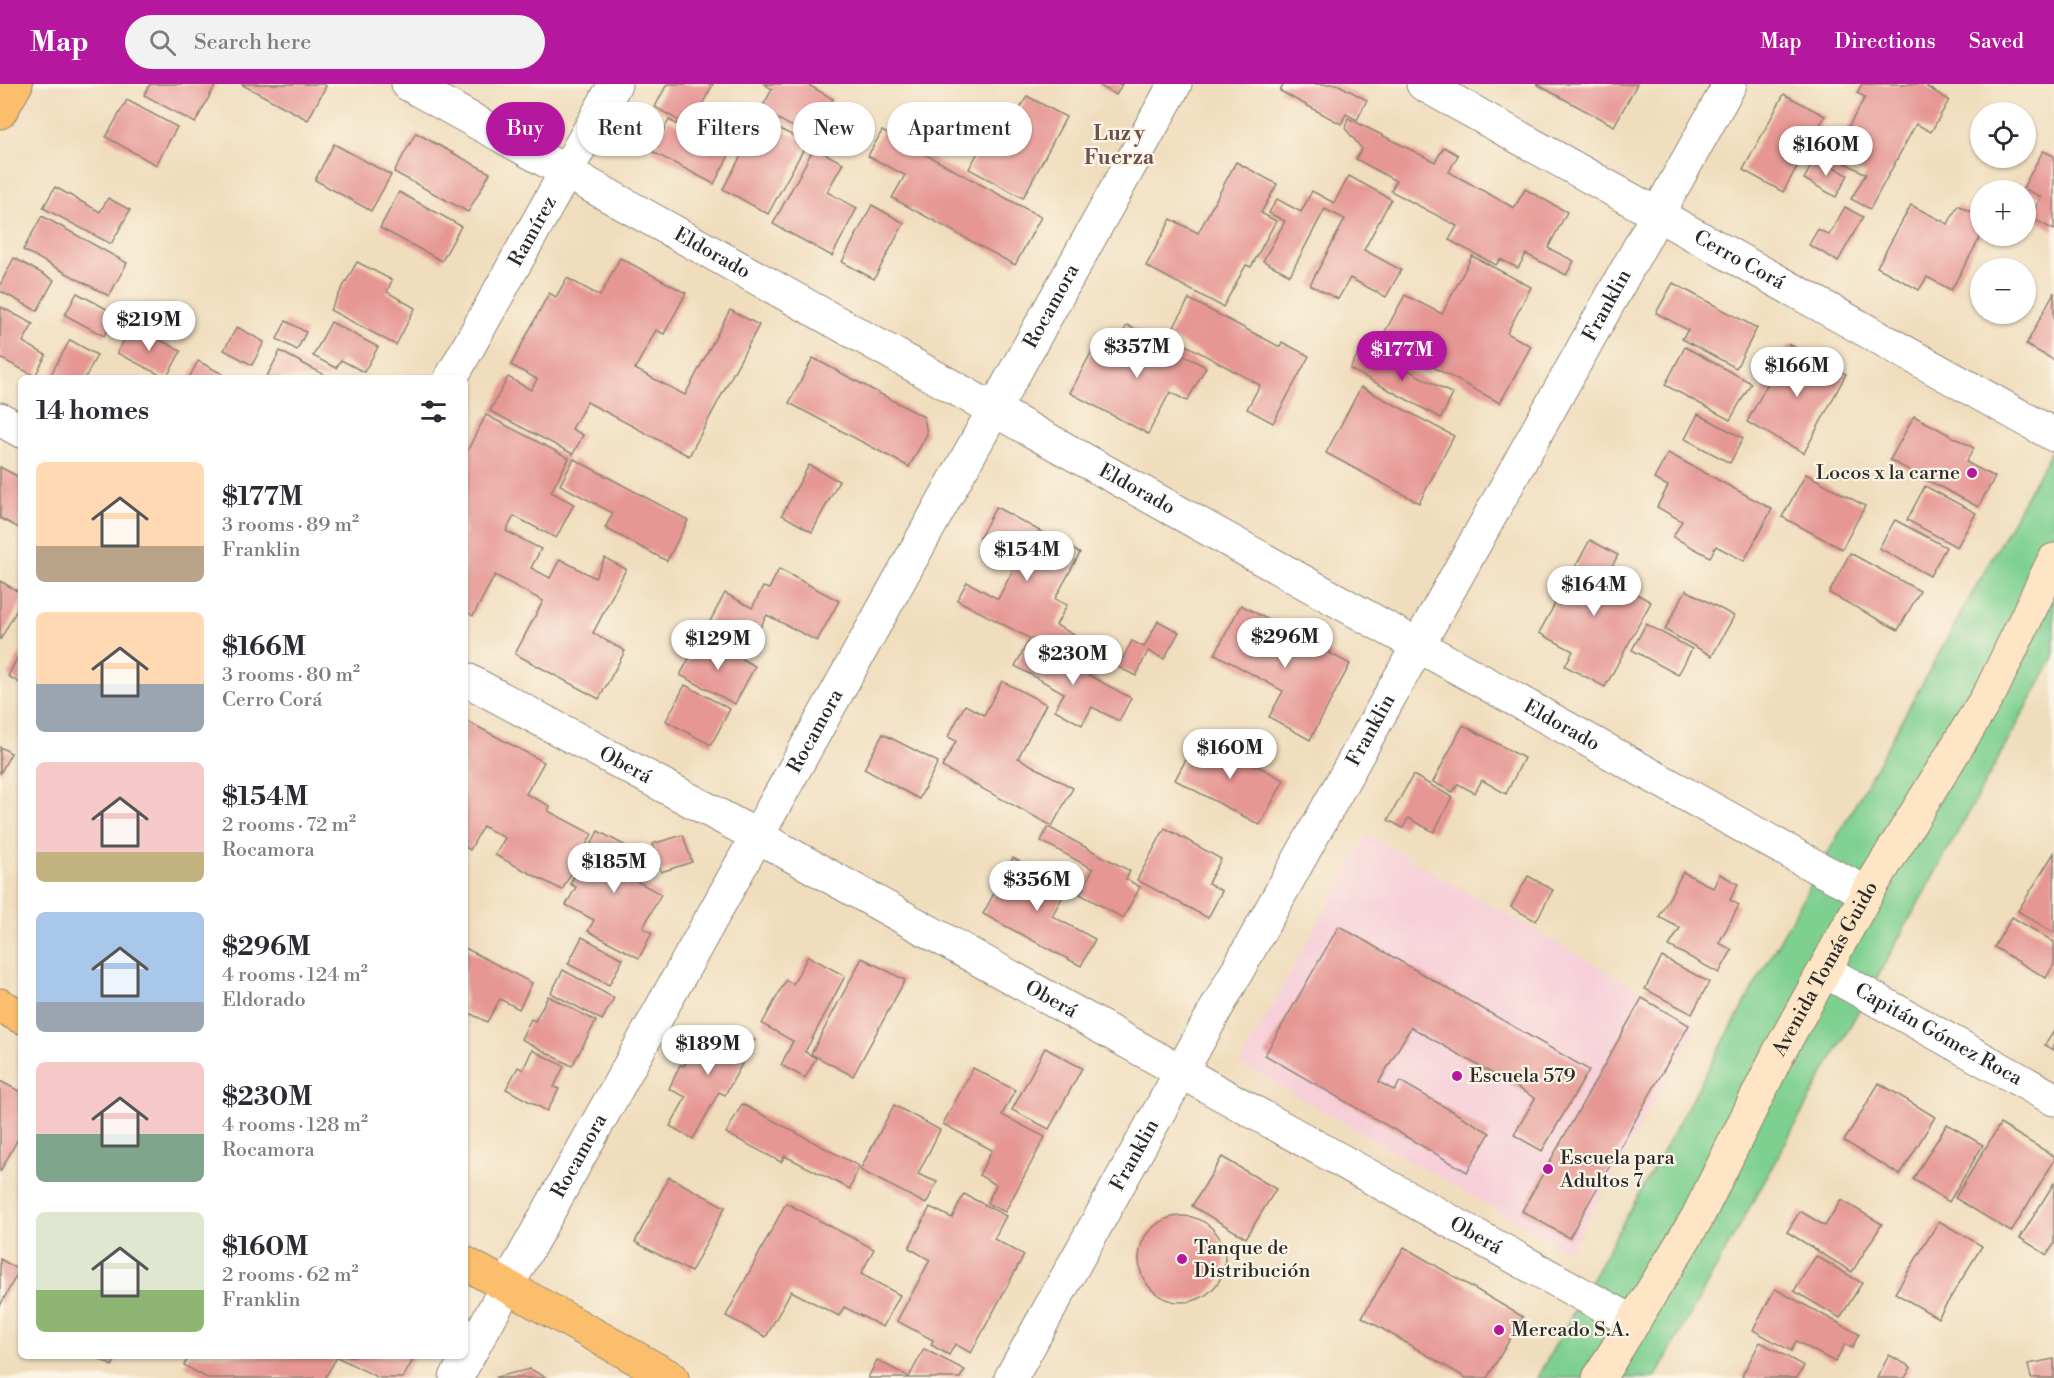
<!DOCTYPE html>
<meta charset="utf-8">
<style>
:root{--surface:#fff;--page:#f2f2f3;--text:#2b2b33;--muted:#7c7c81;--accent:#b5179e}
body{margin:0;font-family:"Libre Bodoni",serif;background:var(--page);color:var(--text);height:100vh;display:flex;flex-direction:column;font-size:22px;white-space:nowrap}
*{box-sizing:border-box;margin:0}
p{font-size:20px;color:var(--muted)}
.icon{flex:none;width:33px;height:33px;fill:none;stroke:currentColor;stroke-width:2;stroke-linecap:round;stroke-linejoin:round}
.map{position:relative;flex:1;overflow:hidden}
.drawer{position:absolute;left:18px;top:291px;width:450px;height:984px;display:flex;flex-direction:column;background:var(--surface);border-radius:9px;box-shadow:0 2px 4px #0004}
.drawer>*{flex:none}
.top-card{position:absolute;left:486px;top:18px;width:570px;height:54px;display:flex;gap:12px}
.fabs{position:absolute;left:1970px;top:18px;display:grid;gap:12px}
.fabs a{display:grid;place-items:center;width:66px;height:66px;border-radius:50%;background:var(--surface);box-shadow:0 2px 4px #0004;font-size:30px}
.price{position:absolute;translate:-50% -51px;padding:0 14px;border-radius:21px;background:#fff;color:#222;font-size:20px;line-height:39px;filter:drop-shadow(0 2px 3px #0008)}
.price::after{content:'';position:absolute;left:50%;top:36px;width:18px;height:14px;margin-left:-9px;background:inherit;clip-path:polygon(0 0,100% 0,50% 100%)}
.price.on{background:var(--accent);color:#fff}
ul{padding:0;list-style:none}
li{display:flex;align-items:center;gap:18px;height:150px;padding:0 18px}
li span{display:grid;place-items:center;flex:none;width:168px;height:120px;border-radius:9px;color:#555}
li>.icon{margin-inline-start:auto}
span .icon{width:72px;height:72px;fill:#fffc;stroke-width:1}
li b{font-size:26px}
h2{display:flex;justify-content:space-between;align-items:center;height:72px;padding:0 18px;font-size:26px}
.pill{padding:0 21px;border-radius:27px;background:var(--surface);box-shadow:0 2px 4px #0004;font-size:21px;line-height:54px}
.pill.on{background:var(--accent);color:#fff}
header{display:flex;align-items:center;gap:36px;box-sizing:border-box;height:84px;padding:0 30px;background:var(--accent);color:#fff}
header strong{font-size:28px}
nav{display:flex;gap:33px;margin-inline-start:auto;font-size:21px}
.search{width:420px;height:54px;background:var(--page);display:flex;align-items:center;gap:15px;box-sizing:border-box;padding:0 21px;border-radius:33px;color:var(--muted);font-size:22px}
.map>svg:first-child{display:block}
.built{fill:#f6cfd9}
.green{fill:#7ed091;stroke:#547e5e;stroke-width:1.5}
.building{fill:#e69794}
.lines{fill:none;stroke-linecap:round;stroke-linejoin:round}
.minor-casing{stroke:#8e8474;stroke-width:35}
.secondary-casing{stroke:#8e8474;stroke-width:35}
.primary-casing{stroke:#8e8474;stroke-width:35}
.minor{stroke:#fff;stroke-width:33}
.secondary{stroke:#fde5c5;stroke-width:33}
.primary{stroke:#fabe6d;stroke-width:33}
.poi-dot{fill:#b5179e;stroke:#fcf5e5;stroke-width:2}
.labels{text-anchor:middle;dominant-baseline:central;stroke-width:4.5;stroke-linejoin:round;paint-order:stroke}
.street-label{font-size:20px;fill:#2b2b2b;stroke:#fcf5e5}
.poi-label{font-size:20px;fill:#2b2b2b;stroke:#fcf5e5;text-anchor:start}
.neighbourhood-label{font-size:21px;font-weight:bold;fill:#6c5150;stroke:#fcf5e5}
</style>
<header>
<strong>Map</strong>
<div class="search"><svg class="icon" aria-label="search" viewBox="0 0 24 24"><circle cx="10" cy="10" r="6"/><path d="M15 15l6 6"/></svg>Search here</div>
<nav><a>Map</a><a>Directions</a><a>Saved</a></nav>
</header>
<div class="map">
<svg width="2054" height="1294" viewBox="0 0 2054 1294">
<rect width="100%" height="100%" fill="#fcf5e5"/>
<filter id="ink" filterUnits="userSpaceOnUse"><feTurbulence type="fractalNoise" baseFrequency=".0167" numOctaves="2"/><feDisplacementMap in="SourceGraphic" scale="12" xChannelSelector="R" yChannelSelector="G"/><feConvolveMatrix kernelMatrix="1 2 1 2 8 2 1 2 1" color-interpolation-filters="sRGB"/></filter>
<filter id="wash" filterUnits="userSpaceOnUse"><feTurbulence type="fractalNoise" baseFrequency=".008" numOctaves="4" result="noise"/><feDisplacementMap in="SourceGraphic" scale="24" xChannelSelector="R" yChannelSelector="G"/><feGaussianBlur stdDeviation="1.35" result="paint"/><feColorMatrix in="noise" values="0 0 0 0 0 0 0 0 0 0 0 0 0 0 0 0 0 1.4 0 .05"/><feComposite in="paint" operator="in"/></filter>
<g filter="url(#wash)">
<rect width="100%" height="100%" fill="#f0ddbd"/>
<polygon class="built" points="1367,751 1698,939 1569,1168 1240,979"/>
<polygon class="green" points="2054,362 2054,574 1655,1294 1537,1294"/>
<g id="blocks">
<g class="building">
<polygon points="150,0 216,0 195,39 144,11"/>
<polygon points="241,0 323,0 326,2 308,36"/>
<polygon points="667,0 713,0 690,43 655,23"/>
<polygon points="764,0 807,0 833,15 812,53 761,26 772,5"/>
<polygon points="1097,0 1122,0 1116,11"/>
<polygon points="1284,0 1337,0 1367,16 1357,36 1346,30 1341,40 1280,7"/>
<polygon points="1536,0 1637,0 1614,42"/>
<polygon points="1862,0 1929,0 1927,3 1949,16 1931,48 1916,40 1870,125 1851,115 1866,90 1832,72 1865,13 1857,9"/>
<polygon points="1784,10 1825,32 1783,108 1743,86"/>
<polygon points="1027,12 1066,33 1023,114 969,85 989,48 1003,56"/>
<polygon points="127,16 177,43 156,81 106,53"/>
<polygon points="1348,34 1435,78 1444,63 1458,71 1449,88 1514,124 1525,105 1567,128 1548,164 1574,177 1566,191 1526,170 1518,184 1500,175 1496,181 1449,156 1457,142 1391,107 1396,97 1356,75 1362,65 1345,44"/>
<polygon points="761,35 807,59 768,130 723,105"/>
<polygon points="669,36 730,69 714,100 653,68"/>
<polygon points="882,47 1041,133 1015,181 892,114 905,91 868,72"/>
<polygon points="416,49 490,89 468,128 394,88"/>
<polygon points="334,60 391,91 371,127 315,96"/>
<polygon points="814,64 843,79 827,108 857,124 832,172 773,140"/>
<polygon points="2043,67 2054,72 2054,146 2030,133 2041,113 2023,104"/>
<polygon points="1816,73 1848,91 1836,113 1804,95"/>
<polygon points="1236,78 1277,100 1261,129 1276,137 1251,183 1246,181 1223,223 1146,182 1171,135 1198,149"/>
<polygon points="1349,92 1391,115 1364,166 1401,186 1386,213 1350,194 1338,215 1310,201 1345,135 1325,125 1290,191 1263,177 1285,137 1269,129 1277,115 1301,128 1312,107 1334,119"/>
<polygon points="55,103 100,128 108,114 130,126 111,160 43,124"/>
<polygon points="399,108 461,142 442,177 380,144"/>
<polygon points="872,121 904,139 874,195 842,178"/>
<polygon points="1911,121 1948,140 1958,121 1980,133 1981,152 1951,206 1927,193 1919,206 1877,183"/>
<polygon points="1845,123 1863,133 1838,177 1809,161 1818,145 1829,151"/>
<polygon points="42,132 127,179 109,212 23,166"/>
<polygon points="1472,172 1531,203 1507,249 1531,262 1500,319 1381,255 1405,211 1442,230"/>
<polygon points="14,174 54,196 37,227 0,207 0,201"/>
<polygon points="620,174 686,209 664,250 656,246 635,285 685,311 730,226 759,241 689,372 587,318 572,345 583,351 573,370 490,327 508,293 531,306 537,295 511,281 549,209 556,213 567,194 600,212"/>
<polygon points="357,178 392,196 387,208 415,224 396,261 330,226"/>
<polygon points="1673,199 1757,244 1736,284 1682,255 1688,246 1656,229"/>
<polygon points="2054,208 2054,276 2026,261"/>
<polygon points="77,209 116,230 104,252 65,231"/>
<polygon points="1189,215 1280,263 1282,258 1309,272 1273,339 1247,325 1260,301 1169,252"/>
<polygon points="1,223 33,240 23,258 46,271 35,292 0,274"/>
<polygon points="286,237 306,248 297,266 277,255"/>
<polygon points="331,238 378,263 364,288 341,276 336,284 313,272"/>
<polygon points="132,241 181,267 166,294 117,269"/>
<polygon points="1127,241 1206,283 1187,317 1170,308 1148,350 1070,309 1093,265 1110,274"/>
<polygon points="237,243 264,258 252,281 224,266"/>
<polygon points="70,256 97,271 85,294 49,294"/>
<polygon points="1789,260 1846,290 1804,369 1747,338"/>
<polygon points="1362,262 1453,310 1441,334 1350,285"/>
<polygon points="1685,263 1751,299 1730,336 1665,301"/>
<polygon points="280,267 330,294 266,294"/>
<polygon points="813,274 924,333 927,350 909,383 789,319"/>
<polygon points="198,277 230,294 189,294"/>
<polygon points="1361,303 1454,352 1419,419 1326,369"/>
<polygon points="1698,330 1743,354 1730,379 1685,355"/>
<polygon points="486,331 569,374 551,408 574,420 556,454 514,432 506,447 541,465 531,484 550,494 560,475 595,494 605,474 626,485 593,549 625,567 599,615 515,570 543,517 495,491 473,532 465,527 465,371"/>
<polygon points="1914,332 1974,364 1966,378 1995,393 1978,423 1890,376"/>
<polygon points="1668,369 1772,425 1744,477 1716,462 1710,473 1673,453 1682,437 1657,423 1668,402 1654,395"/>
<polygon points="574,375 688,436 667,477 605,444 613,429 560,401"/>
<polygon points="809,381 839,397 812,448 782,431"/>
<polygon points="0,383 21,394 21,445 0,434"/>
<polygon points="1806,390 1865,422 1842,465 1782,433"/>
<polygon points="1925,402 1976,429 1957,463 1907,436"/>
<polygon points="996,423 1080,469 1055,515 1067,521 1056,541 1076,552 1065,573 957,516 967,498 998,515 1018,476 979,455"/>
<polygon points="1895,436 1946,463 1930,492 1879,464"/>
<polygon points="1590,456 1618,471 1598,508 1613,516 1621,501 1651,518 1605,603 1565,582 1573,567 1539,549"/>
<polygon points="1850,469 1920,507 1898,546 1829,509"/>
<polygon points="779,485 839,517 817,557 767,531 751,559 741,553 737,561 706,545 725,509 752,524 763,503 769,505"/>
<polygon points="0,497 21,509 21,518 0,556"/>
<polygon points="1686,506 1734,532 1712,572 1665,546"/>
<polygon points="1241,521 1350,580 1310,656 1269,633 1283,607 1215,570"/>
<polygon points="1158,537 1179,548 1164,575 1148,567 1136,592 1118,583 1132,557 1144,563"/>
<polygon points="1646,540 1692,565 1678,591 1632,566"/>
<polygon points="701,553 755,582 735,620 680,591"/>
<polygon points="1028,558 1131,614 1119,637 1092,623 1082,641 1055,626 1064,609 1015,582"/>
<polygon points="21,567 21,600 8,592"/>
<polygon points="1002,597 1046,620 1018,674 1073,704 1052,742 942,683 956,657 948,653 965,621 984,631"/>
<polygon points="685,601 730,625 711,661 666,637"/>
<polygon points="465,636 544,678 526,710 550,722 548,727 592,750 562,806 495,771 505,754 483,742 470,766 465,763"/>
<polygon points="1463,641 1524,674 1506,710 1482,696 1475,709 1458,700 1453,708 1433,698"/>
<polygon points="883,650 938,678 919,715 864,685"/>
<polygon points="1199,651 1284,696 1260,741 1175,696"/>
<polygon points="0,663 11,669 0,690"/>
<polygon points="1413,691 1452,713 1434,748 1408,734 1403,744 1388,736"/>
<polygon points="1048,743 1130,787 1126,795 1140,803 1123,834 1080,810 1093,785 1041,757"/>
<polygon points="1165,744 1221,775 1208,799 1222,807 1208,834 1137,796"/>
<polygon points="598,747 650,775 638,798 661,810 643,844 652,849 639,874 588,847 594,836 566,821 576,803 570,800"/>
<polygon points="683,751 692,778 661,788 652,760"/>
<polygon points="2054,769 2054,849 2018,827"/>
<polygon points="1013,774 1068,803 1052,832 1095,855 1081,882 983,830"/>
<polygon points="1683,788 1713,804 1720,790 1738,800 1730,816 1739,821 1719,859 1732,866 1719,889 1669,862 1680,844 1659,833"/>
<polygon points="1528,792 1553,806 1536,837 1511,823"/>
<polygon points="2012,833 2054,858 2054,880 2046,894 1994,863"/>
<polygon points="1339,842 1589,986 1542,1067 1514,1051 1535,1014 1411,943 1379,998 1395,1007 1400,997 1490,1049 1467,1088 1265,971"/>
<polygon points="582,853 623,875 609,901 568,880"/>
<polygon points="465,864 532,899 519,925 500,915 487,938 465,927"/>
<polygon points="808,872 845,892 805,968 816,974 805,994 781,981 793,957 762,940 786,896 793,900"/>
<polygon points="1662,873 1709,898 1692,930 1645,905"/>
<polygon points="862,874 905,896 853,992 811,970"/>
<polygon points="563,886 614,914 602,936 551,909"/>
<polygon points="548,912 596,937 572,982 521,955 531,935 535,937"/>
<polygon points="1642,914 1689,941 1569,1154 1522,1127"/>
<polygon points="726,941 755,956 725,1011 719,1008 693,1055 670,1042 686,1013 669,1005 680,981 684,982 702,948 718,956"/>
<polygon points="2054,947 2054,966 2045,961"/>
<polygon points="1045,964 1082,984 1049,1045 1012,1026"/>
<polygon points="532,966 564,982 554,1003 559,1005 547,1027 506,1005 518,983 523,986"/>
<polygon points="973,984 1015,1006 1002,1031 1045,1053 1005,1128 987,1119 996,1101 979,1091 992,1066 943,1040"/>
<polygon points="0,997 21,1008 21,1049 0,1088"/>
<polygon points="1879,999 1935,1033 1900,1091 1844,1057"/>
<polygon points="742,1020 859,1082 850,1105 785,1072 781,1078 726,1049"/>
<polygon points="894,1021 940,1046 918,1090 937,1098 926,1120 860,1086"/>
<polygon points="1947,1040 1983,1061 1949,1118 1913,1095"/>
<polygon points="2000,1040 2054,1072 2054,1077 2011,1148 1955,1114"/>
<polygon points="1222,1073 1276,1105 1246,1154 1192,1122"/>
<polygon points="669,1093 725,1123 691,1188 635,1158"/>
<polygon points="2054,1099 2054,1160 2047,1171 2020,1154"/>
<polygon points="964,1110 1006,1132 994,1155 1024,1171 971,1269 955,1260 949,1271 931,1261 933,1256 897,1237 930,1176 909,1164 930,1123 952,1134"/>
<polygon points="1841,1116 1882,1140 1852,1188 1787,1148 1800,1127 1825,1142"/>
<polygon points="786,1119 874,1165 861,1190 900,1211 883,1243 844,1223 839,1232 791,1207 766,1253 726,1232"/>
<circle cx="1182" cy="1175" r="43"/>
<polygon points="1939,1137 1982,1162 1938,1234 1895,1209"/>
<polygon points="1404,1163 1523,1233 1487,1294 1466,1294 1362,1233"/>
<polygon points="1816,1172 1862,1199 1840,1234 1794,1207"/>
<polygon points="0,1175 19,1186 0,1222"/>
<polygon points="1775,1205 1859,1250 1852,1264 1845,1260 1835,1278 1796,1257 1791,1267 1753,1246"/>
<polygon points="1760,1258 1804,1282 1797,1294 1745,1294 1742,1292"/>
<polygon points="924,1265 965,1286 960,1294 868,1294 877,1276 909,1293"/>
<polygon points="1889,1271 1911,1283 1905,1294 1877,1294"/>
<polygon points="94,1272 118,1272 112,1282"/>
<polygon points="190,1272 415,1272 403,1294 379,1294 337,1273 325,1294 207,1294 184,1281"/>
<polygon points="2054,1275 2054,1294 2031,1294 2028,1280"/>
<polygon points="530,1285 547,1294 496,1294 496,1293"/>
</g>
</g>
</g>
<g filter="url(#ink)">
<use href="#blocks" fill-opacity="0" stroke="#8e8474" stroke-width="1.5"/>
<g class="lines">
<defs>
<g id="minor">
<path id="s1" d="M408,0L1820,785L1867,809"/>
<path id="s2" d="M1423,0L2054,351"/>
<path id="s3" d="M451,294L615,0"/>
<polyline points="0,335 21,347"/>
<path id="s4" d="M465,595L757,752L1583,1211L1634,1238"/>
<path id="s5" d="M1825,887L2054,1015"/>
<path id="s6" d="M456,1294L1175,0"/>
<path id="s7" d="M1011,1294L1730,0"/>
</g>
<g id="secondary">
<path id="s8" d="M1599,1294L1697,1134L1777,972L1867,809L1991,607L2054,476"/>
</g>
<g id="primary">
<polyline points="0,28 16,0"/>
<polyline points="0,921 21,933"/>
<polyline points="465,1179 672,1294"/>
</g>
</defs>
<use href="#minor" class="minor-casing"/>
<use href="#secondary" class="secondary-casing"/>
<use href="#primary" class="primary-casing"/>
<use href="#minor" class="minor"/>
<use href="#secondary" class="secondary"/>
<use href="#primary" class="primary"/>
</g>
</g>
<g class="poi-dot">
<circle cx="1972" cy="389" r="6"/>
<circle cx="1457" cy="992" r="6"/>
<circle cx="1548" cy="1085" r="6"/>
<circle cx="1182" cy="1175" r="6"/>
<circle cx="1499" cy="1246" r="6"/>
</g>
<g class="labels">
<g class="street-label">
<text stroke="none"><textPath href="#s3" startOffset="168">Ramírez</textPath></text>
<text stroke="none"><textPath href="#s1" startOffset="348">Eldorado</textPath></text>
<text stroke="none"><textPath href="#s2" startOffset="362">Cerro Corá</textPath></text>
<text stroke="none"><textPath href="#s6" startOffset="1226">Rocamora</textPath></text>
<text stroke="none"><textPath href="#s7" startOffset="1227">Franklin</textPath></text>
<text stroke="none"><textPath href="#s1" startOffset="834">Eldorado</textPath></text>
<text stroke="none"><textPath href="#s1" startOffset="1320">Eldorado</textPath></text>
<text stroke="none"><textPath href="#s6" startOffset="740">Rocamora</textPath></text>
<text stroke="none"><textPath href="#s7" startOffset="741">Franklin</textPath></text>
<text stroke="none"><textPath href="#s4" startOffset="182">Oberá</textPath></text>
<text stroke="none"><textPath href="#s8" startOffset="468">Avenida Tomás Guido</textPath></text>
<text stroke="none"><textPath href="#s4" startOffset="668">Oberá</textPath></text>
<text stroke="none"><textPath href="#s5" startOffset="130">Capitán Gómez Roca</textPath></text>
<text stroke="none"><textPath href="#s6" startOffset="254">Rocamora</textPath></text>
<text stroke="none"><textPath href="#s7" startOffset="255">Franklin</textPath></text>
<text stroke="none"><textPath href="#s4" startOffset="1154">Oberá</textPath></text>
</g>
<g class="poi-label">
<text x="1960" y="389" text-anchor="end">Locos x la carne</text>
<text x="1469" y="992">Escuela 579</text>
<text x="1560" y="1074">Escuela para<tspan x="1560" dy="23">Adultos 7</tspan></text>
<text x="1194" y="1164">Tanque de<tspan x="1194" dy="23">Distribución</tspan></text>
<text x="1511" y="1246">Mercado S.A.</text>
</g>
<g class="neighbourhood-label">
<text x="1119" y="50">Luz y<tspan x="1119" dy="24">Fuerza</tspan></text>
</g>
</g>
</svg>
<div class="fabs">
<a><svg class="icon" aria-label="locate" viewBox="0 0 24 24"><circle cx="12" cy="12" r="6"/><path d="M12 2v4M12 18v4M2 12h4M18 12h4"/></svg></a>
<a>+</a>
<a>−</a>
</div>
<b class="price" style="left:1826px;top:93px">$160M</b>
<b class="price" style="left:149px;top:268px">$219M</b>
<b class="price" style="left:1137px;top:295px">$357M</b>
<b class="price on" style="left:1402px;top:298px">$177M</b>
<b class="price" style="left:1797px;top:314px">$166M</b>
<b class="price" style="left:1027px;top:498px">$154M</b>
<b class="price" style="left:1594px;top:533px">$164M</b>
<b class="price" style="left:1285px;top:585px">$296M</b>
<b class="price" style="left:718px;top:587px">$129M</b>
<b class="price" style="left:1073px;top:602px">$230M</b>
<b class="price" style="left:1230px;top:696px">$160M</b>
<b class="price" style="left:614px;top:810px">$185M</b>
<b class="price" style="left:1037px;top:828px">$356M</b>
<b class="price" style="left:708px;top:992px">$189M</b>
<div class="top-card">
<a class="pill on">Buy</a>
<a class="pill">Rent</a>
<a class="pill">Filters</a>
<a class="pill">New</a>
<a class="pill">Apartment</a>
</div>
<section class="drawer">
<h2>14 homes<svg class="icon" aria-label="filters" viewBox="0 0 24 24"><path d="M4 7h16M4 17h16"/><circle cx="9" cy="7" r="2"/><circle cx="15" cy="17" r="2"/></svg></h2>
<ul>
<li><span style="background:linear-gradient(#ffd9b3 70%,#b9a48a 0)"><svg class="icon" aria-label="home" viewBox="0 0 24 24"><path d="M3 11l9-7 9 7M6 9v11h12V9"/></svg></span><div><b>$177M</b><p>3 rooms · 89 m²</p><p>Franklin</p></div></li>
<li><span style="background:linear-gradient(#ffd9b3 60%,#9aa5b1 0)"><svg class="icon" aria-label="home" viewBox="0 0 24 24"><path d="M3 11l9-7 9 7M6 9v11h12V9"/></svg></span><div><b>$166M</b><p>3 rooms · 80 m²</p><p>Cerro Corá</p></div></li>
<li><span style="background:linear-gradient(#f6c9c9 75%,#c2b280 0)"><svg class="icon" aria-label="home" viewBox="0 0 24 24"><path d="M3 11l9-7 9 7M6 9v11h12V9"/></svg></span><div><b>$154M</b><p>2 rooms · 72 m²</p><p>Rocamora</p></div></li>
<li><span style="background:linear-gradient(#a9c7e8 75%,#9aa5b1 0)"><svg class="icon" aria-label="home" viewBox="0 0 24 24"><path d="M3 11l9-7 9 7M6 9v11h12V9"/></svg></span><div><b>$296M</b><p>4 rooms · 124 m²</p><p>Eldorado</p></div></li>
<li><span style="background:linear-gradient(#f6c9c9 60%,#7fa58c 0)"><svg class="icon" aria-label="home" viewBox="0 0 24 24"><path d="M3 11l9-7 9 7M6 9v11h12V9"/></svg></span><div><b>$230M</b><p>4 rooms · 128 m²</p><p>Rocamora</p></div></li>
<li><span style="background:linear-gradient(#dfe7d0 65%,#8fb573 0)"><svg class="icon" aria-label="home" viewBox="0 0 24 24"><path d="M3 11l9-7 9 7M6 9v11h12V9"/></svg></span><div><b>$160M</b><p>2 rooms · 62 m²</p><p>Franklin</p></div></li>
</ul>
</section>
</div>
